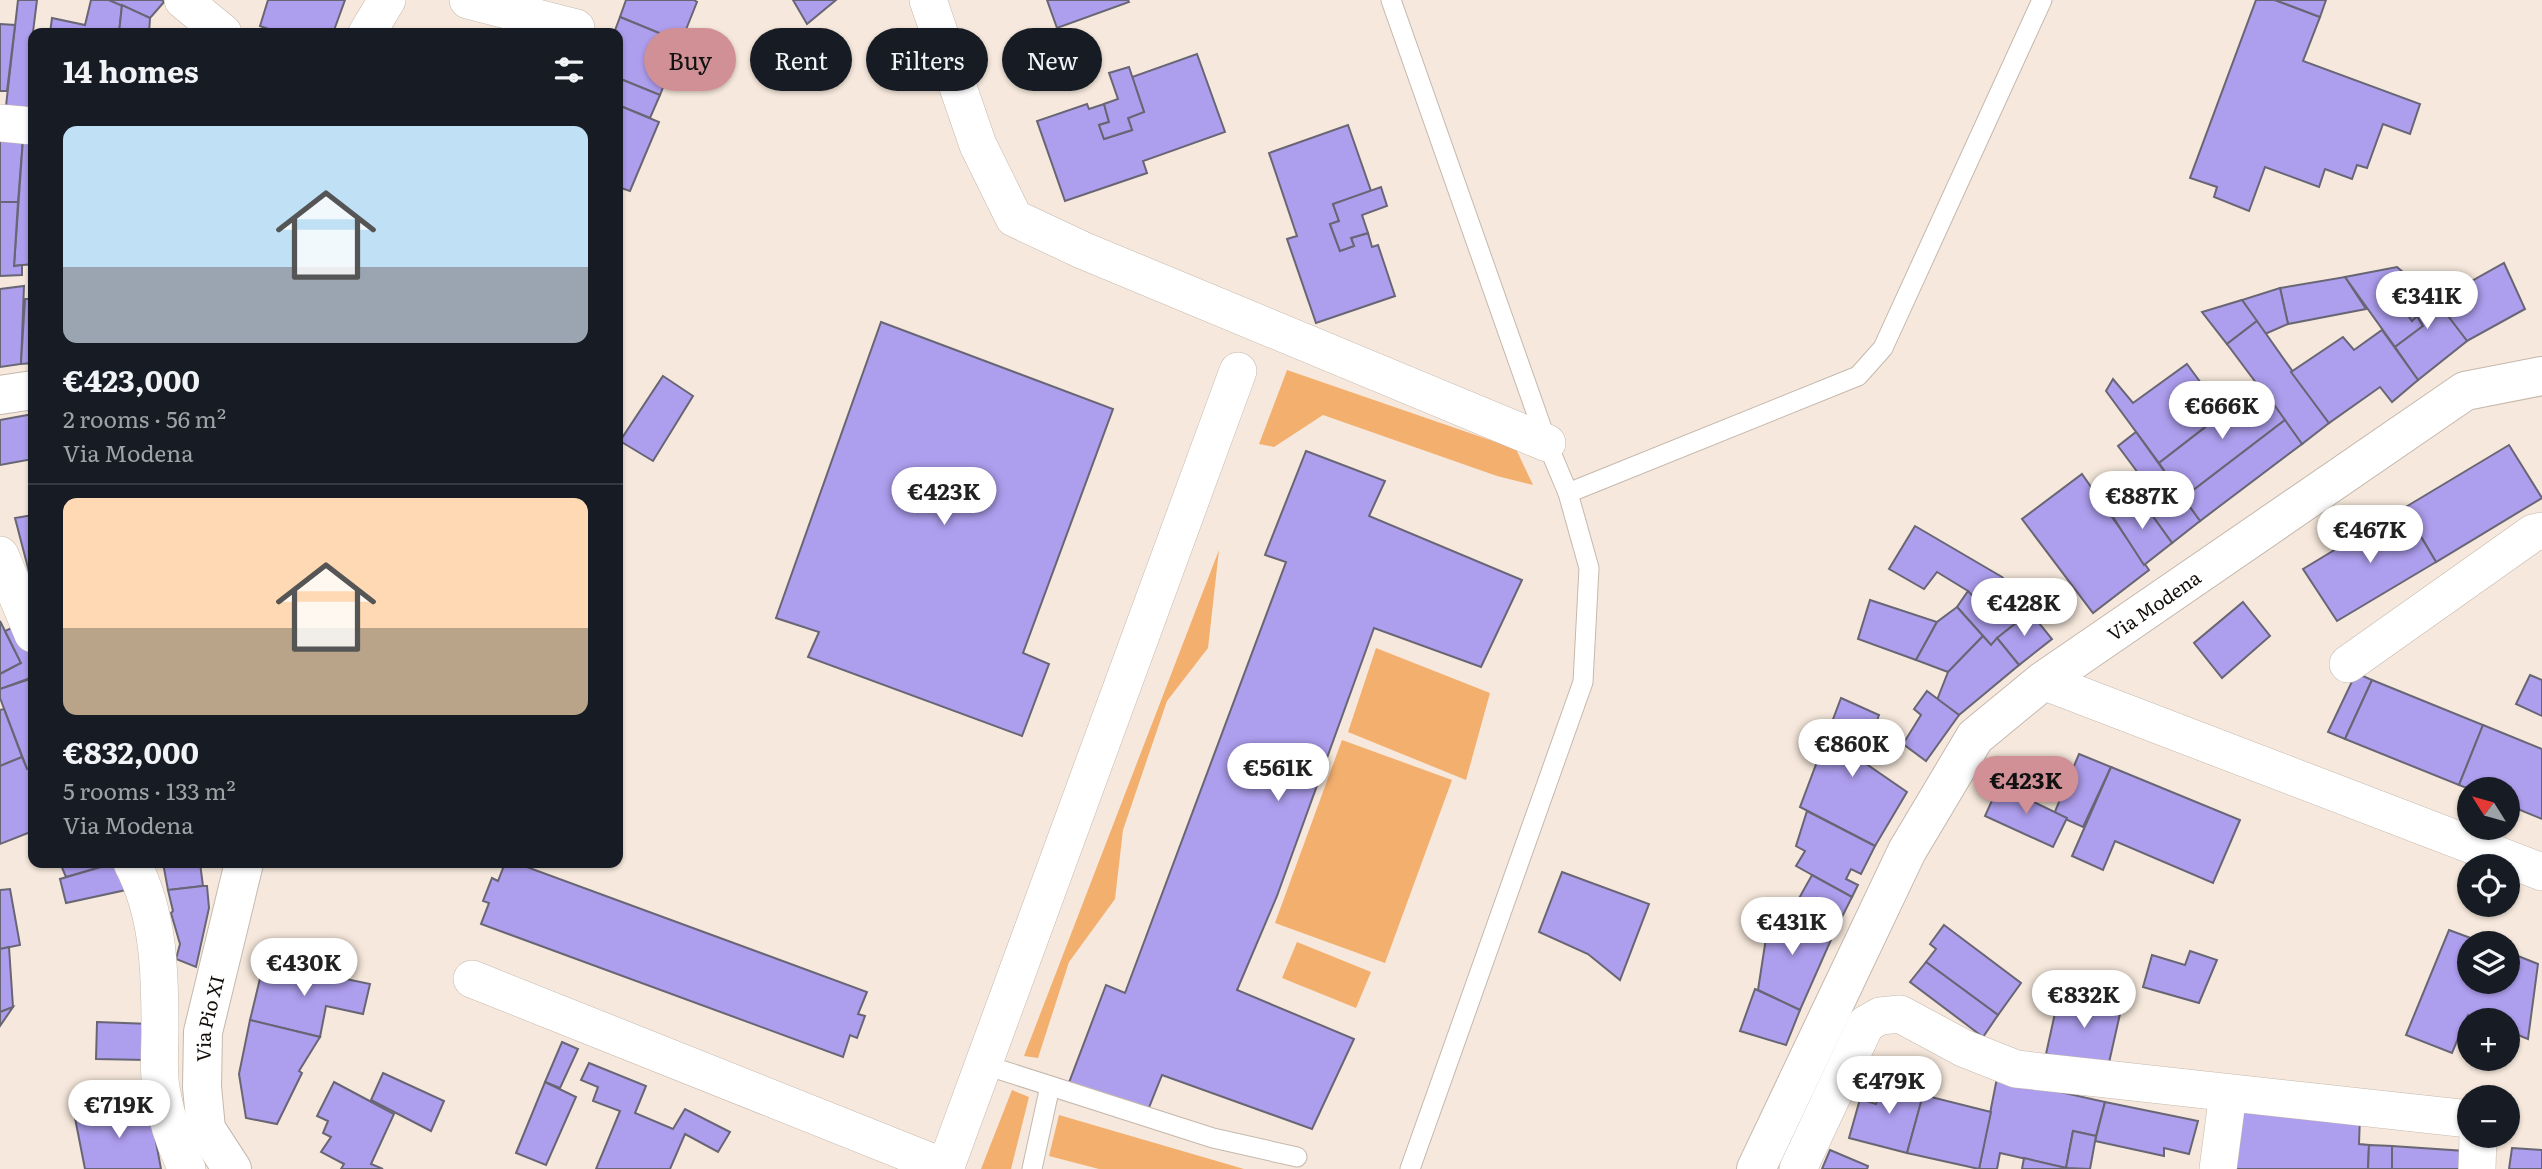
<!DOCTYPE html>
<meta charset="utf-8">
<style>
:root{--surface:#171b24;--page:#242831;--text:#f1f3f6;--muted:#9ea1a6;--line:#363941;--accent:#d19096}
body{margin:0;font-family:Literata,serif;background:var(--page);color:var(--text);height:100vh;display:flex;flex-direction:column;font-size:26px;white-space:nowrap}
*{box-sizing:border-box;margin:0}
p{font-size:23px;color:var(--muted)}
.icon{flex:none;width:38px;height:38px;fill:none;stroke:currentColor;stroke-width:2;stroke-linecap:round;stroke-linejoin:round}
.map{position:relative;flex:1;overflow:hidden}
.side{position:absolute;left:28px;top:28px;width:595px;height:840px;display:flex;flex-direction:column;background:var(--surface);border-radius:14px;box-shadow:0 2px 5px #0004}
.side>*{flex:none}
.guide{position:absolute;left:644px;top:28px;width:665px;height:63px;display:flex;gap:14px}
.needle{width:46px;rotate:307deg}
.fabs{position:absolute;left:2457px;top:777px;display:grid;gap:14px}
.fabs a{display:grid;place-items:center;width:63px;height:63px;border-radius:50%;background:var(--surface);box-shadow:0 2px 5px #0004;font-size:35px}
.price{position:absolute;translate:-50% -60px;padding:0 16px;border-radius:24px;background:#fff;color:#222;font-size:23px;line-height:46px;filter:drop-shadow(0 2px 4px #0008)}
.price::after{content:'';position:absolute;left:50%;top:42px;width:21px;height:16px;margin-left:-10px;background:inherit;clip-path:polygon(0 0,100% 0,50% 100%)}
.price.active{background:var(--accent);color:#111}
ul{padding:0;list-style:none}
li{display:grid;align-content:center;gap:14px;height:371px;padding:0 35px}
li+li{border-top:2px solid var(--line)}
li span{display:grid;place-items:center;height:217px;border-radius:14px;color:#555}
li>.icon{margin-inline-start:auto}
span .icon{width:126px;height:126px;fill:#fffc;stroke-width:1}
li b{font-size:30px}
h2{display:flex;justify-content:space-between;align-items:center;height:84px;padding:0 35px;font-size:30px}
.chip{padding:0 24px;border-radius:32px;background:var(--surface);box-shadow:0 2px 5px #0004;font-size:24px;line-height:63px}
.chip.active{background:var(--accent);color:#111}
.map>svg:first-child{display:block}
.green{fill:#f3af6e}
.building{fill:#ae9eee;stroke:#686674;stroke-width:2}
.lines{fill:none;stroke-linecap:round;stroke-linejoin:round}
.service-casing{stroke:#c5b8ac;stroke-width:21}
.minor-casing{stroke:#c5b8ac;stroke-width:38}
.tertiary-casing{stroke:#c5b8ac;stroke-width:40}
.secondary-casing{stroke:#c5b8ac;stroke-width:40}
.service{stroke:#fff;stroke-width:19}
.minor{stroke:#fff;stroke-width:37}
.tertiary{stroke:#fff;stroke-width:38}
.secondary{stroke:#fff;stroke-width:38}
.labels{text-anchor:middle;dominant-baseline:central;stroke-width:5;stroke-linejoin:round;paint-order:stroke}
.street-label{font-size:19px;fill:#120d09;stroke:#fff}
</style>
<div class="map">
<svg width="2542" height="1169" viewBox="0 0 2542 1169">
<rect width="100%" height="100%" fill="#f6e8dc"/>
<g class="green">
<polygon points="1287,370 1516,449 1533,485 1497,476 1323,415 1274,447 1259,444"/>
<polygon points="1219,550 1208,648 1167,701 1123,830 1115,899 1069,962 1038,1058 1024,1056"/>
<polygon points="1376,648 1490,693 1466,780 1348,732"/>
<polygon points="1342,740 1452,780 1385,963 1275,923"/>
<polygon points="1297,942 1371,972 1356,1008 1282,978"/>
<polygon points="1012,1090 1029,1097 1011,1169 981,1169"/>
<polygon points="1059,1115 1244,1169 1099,1169 1049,1156"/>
</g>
<g class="building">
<polygon points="18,0 37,0 32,40 33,108 6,106"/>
<polygon points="91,0 109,0 122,5 119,33 50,33 52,18 85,25"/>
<polygon points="109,0 162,0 164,2 150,18"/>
<polygon points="268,0 345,0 333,33 280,33 260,26"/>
<polygon points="626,0 694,0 697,2 681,42 620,17"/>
<polygon points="793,0 836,0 807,24"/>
<polygon points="1047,0 1128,0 1129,2 1057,28"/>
<polygon points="2256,0 2275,0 2320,17 2303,61 2420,104 2410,134 2383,124 2367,168 2357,165 2352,179 2325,169 2319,187 2265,167 2249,211 2214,197 2217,187 2190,178"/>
<polygon points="2275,0 2326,0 2320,17"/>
<polygon points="122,5 150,18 149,33 119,33"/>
<polygon points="620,17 681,42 660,95 618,78 618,33 614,33"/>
<polygon points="0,24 15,25 7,91 0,91"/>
<polygon points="1197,54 1225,132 1143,161 1147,173 1065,201 1037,121 1087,104 1089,109 1104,104 1109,122 1099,125 1104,139 1132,130 1128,118 1144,112 1132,77"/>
<polygon points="1129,67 1144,112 1128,118 1132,130 1104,139 1099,125 1109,122 1104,104 1118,99 1109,73"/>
<polygon points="618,78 660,95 650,118 618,105"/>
<polygon points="618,105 659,122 630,191 618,187"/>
<polygon points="1348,125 1371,191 1333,204 1339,221 1330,224 1340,251 1354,246 1351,238 1368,233 1372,247 1378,245 1395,296 1316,323 1287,239 1297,236 1269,153"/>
<polygon points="0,137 23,139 18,202 0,202"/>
<polygon points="23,139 33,140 33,264 14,266"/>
<polygon points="1381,187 1387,206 1362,215 1368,233 1351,238 1354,246 1340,251 1330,224 1339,221 1333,204"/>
<polygon points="0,202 18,202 14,266 22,265 22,275 0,276"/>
<polygon points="2504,263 2525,309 2467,341 2436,301"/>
<polygon points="2397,267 2404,273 2385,282 2412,321 2417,316 2423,326 2395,347 2345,277"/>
<polygon points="2345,277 2366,309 2288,324 2280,288"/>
<polygon points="2420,279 2467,341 2418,380 2395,347 2423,326 2417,316 2412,321 2396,298"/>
<polygon points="24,286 21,364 0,367 0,289"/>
<polygon points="2280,288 2288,324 2265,334 2242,300"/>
<polygon points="25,299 33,299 33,363 21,364"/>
<polygon points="2242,300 2257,321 2227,344 2202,312"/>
<polygon points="2257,321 2329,423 2302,444 2227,344"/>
<polygon points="881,322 1113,409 1023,653 1049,664 1022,736 808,657 819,632 776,618"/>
<polygon points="2382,330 2418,380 2392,402 2380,387 2329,423 2291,372 2343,337 2354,350"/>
<polygon points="2187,364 2223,413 2159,463 2106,391 2113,379 2133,403"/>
<polygon points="663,376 693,396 653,461 620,441"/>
<polygon points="2260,385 2285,420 2183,498 2159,463"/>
<polygon points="33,414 33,459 0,465 0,420"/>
<polygon points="2285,420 2302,444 2200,521 2183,498"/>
<polygon points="2136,432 2200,521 2172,543 2139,497 2150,489 2118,446"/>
<polygon points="2509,445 2542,498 2436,562 2404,508"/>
<polygon points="1306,451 1385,481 1369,516 1522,580 1481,667 1374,628 1277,896 1237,990 1354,1039 1312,1129 1162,1075 1146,1115 1067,1088 1106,985 1125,993 1286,562 1265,555"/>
<polygon points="2082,474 2149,570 2093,613 2022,519"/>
<polygon points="2139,497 2172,543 2144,565 2113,517"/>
<polygon points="2404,508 2436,562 2337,621 2303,569"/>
<polygon points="33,515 33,587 15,518"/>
<polygon points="1915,526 2002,577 2006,581 1980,604 1968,591 1937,572 1924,589 1889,569"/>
<polygon points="2006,581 2030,612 1991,645 1957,607 1968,591 1980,604"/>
<polygon points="1870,600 1937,622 1916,660 1858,639"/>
<polygon points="2243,602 2270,636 2222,678 2194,643"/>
<polygon points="1957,607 1983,636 1948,672 1916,660 1937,622"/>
<polygon points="2030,612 2052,639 2019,665 1997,638"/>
<polygon points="0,621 21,663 0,674"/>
<polygon points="18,625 33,656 33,677 0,689 0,674 21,663 5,631"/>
<polygon points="1983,636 1991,645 1997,638 2019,665 1959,715 1937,700 1948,672"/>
<polygon points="2356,673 2372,680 2345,739 2328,732"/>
<polygon points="2530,675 2542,680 2542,716 2516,704"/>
<polygon points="30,679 33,687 33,767 27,769 0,698 0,689"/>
<polygon points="2372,680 2483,725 2459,785 2345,739"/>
<polygon points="1927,691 1959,715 1926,761 1903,744 1921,715 1914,709"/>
<polygon points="1841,698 1879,715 1862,761 1907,792 1875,846 1800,807"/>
<polygon points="4,709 22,757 0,766 0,710"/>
<polygon points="2483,725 2542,749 2542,819 2508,805 2508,789 2469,789 2459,785"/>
<polygon points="2079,754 2111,767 2083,827 2054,814"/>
<polygon points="22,757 27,769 33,767 33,831 0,844 0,766"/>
<polygon points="2111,767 2240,820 2213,883 2115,841 2103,870 2072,856"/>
<polygon points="1999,785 2067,818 2053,847 1985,816"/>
<polygon points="1807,811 1875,846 1861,874 1851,869 1846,879 1858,885 1852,897 1796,866 1805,851 1796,846"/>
<polygon points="60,863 115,863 66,877"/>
<polygon points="115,863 135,888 66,903 60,879"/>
<polygon points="163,863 200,863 203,886 168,890"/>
<polygon points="505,863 516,863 867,992 858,1014 865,1016 857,1038 850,1035 843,1057 481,924 489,903 483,901 492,878 498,881"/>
<polygon points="1562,872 1649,904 1620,980 1588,954 1539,932"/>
<polygon points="1812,875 1852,897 1834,933 1812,922 1817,910 1798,900"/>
<polygon points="203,886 207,886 209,908 196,967 176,959 180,944 171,913 173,911 168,890"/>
<polygon points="10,889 20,945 0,949 0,890"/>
<polygon points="1777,906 1834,933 1800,1010 1758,990 1768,925"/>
<polygon points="1944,925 2021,983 1998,1015 1926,962 1936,949 1930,944"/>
<polygon points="2449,930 2484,943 2469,943 2469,982 2508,982 2508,952 2538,964 2528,1039 2508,1031 2508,1020 2481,1020 2468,1015 2452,1053 2406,1035"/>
<polygon points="9,947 13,1007 0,1012 0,949"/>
<polygon points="2190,951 2217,960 2199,1003 2143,987 2152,955 2185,965"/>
<polygon points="264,962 370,984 363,1014 326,1006 320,1037 250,1020"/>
<polygon points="1926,962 1998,1015 1983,1037 1910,982"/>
<polygon points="1755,989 1800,1010 1786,1045 1740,1031"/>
<polygon points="2059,995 2122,1005 2108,1067 2046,1054"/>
<polygon points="13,1007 0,1026 0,1012"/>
<polygon points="250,1020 320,1037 299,1071 302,1073 277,1124 246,1118 239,1074"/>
<polygon points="97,1022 151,1024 147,1060 96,1059"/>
<polygon points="562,1042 578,1049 560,1088 545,1082"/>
<polygon points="589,1063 646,1086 635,1113 673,1129 685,1109 730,1132 718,1152 685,1134 670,1169 596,1169 620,1111 593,1101 598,1087 581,1080"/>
<polygon points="383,1073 444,1101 431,1131 371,1100"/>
<polygon points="1886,1074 1920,1084 1918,1094 1923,1095 1907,1153 1849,1138 1860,1099 1876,1104"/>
<polygon points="1997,1078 2105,1102 2096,1136 2073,1131 2066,1168 2000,1153 1997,1169 1979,1169"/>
<polygon points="334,1082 394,1114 371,1164 383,1169 341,1169 344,1164 321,1152 331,1137 323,1133 328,1121 317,1116"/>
<polygon points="545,1082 576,1097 546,1165 516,1153"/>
<polygon points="1923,1095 1991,1112 1979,1169 1907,1153"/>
<polygon points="2105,1102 2198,1121 2189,1154 2164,1148 2164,1156 2095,1141"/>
<polygon points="149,1104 161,1169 85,1169 75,1118"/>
<polygon points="2236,1109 2360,1116 2359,1144 2369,1145 2368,1169 2232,1169"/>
<polygon points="2073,1131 2096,1136 2090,1169 2066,1168"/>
<polygon points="2369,1145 2392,1146 2392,1169 2368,1169"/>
<polygon points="2392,1146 2465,1151 2464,1169 2392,1169"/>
<polygon points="2512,1148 2542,1150 2542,1169 2509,1169"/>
<polygon points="1830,1150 1868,1166 1867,1169 1822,1169"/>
<polygon points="2024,1158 2066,1168 2070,1169 2022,1169"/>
</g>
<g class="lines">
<defs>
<g id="service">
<polyline points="1391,0 1547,443 1568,493 1589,568 1583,682 1410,1169"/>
<polyline points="1568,493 1858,376 1883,348 2042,0"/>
<polyline points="982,1064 1213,1138 1297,1157"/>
<polyline points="1032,1169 1050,1086"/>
</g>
<g id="minor">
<polyline points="183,0 223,33"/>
<polyline points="468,0 576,28"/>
<polyline points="928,0 978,145 1014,218 1082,250 1547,443"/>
<polyline points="367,33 387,0"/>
<polyline points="0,123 33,126"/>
<polyline points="0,555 33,634"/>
<polyline points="2348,664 2533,533 2542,531"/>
<polyline points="2043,681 2542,872"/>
<path d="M132,863C159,914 160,973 160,1029C160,1048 158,1070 161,1088C166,1116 174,1144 187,1169"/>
<polyline points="472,979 946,1168"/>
<polyline points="945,1169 1238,371"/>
<polyline points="1798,1169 1866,1024 1880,1016 1900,1014 1963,1048 2016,1069 2469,1119"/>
<polyline points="2218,1169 2228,1093"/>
<polyline points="2477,1169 2478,1136"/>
</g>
<g id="tertiary">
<polyline points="0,395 33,390"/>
<path id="s1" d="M232,1169L206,1129L202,1087L203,1032L244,863"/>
</g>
<g id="secondary">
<path id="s2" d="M1756,1169L1907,851L1975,737L2043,681L2465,391L2542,376"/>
</g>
</defs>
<use href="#service" class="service-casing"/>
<use href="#minor" class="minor-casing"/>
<use href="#tertiary" class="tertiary-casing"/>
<use href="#secondary" class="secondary-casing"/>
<use href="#service" class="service"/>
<use href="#minor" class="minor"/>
<use href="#tertiary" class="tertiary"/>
<use href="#secondary" class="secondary"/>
</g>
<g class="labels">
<g class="street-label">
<text stroke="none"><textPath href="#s2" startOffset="707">Via Modena</textPath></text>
<text stroke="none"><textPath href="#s1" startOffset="159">Via Pio XI</textPath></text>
</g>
</g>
</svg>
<div class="fabs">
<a><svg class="needle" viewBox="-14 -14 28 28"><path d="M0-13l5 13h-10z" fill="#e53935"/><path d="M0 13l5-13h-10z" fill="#9ea1a6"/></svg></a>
<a><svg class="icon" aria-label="locate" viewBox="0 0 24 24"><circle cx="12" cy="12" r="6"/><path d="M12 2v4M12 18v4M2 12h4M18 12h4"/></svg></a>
<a><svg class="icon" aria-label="layers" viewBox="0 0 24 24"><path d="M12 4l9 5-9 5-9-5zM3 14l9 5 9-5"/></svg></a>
<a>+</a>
<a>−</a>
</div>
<b class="price" style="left:2427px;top:331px">€341K</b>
<b class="price" style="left:2222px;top:441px">€666K</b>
<b class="price" style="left:944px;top:527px">€423K</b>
<b class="price" style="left:2142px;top:531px">€887K</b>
<b class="price" style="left:2370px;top:565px">€467K</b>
<b class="price" style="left:2024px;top:638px">€428K</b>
<b class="price" style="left:1852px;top:779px">€860K</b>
<b class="price" style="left:1278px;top:803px">€561K</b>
<b class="price active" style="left:2026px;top:816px">€423K</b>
<b class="price" style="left:1792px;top:957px">€431K</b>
<b class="price" style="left:304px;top:998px">€430K</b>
<b class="price" style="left:2084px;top:1030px">€832K</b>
<b class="price" style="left:1889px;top:1116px">€479K</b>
<b class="price" style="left:119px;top:1140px">€719K</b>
<div class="guide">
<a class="chip active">Buy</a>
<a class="chip">Rent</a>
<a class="chip">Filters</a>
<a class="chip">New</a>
</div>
<section class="side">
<h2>14 homes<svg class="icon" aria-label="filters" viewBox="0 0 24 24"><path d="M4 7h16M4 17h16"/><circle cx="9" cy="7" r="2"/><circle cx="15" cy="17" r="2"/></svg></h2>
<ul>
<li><span style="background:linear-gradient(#bfe0f5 65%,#9aa5b1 0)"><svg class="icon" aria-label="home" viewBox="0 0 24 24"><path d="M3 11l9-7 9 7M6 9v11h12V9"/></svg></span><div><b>€423,000</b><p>2 rooms · 56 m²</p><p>Via Modena</p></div></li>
<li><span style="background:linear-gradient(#ffd9b3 60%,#b9a48a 0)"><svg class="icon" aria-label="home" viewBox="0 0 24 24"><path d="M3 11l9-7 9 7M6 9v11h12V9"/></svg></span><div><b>€832,000</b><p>5 rooms · 133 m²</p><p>Via Modena</p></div></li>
</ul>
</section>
</div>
